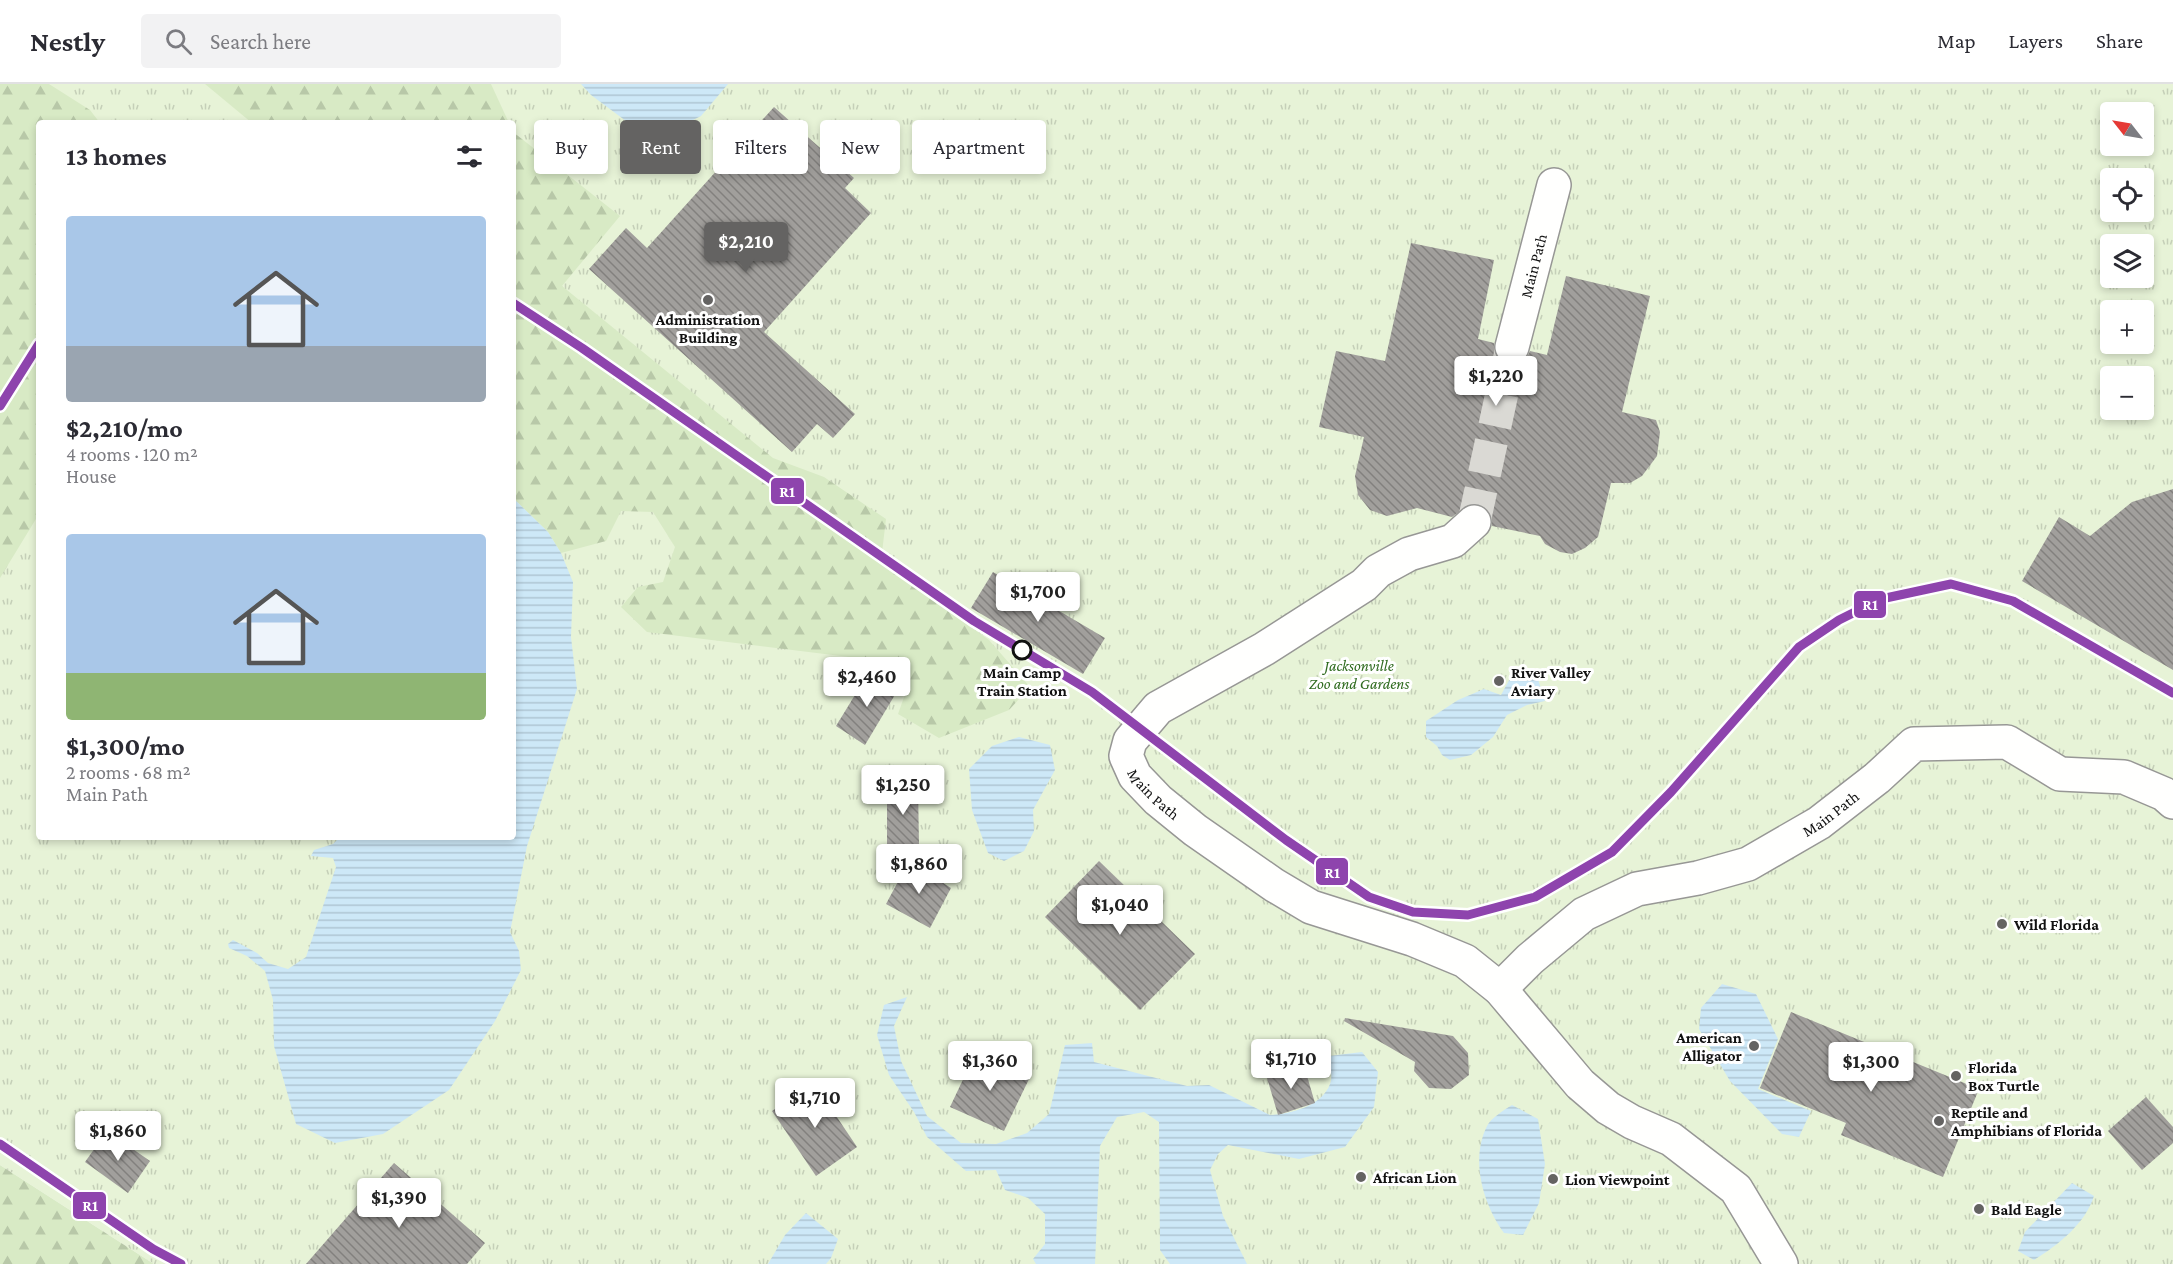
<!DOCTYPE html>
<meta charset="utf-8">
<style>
:root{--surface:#fff;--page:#f2f2f3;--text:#2b2b33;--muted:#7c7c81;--line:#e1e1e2;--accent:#646362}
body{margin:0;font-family:"Crimson Pro",serif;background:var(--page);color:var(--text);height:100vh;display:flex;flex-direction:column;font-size:22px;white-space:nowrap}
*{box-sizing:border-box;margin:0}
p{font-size:20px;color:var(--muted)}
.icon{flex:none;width:33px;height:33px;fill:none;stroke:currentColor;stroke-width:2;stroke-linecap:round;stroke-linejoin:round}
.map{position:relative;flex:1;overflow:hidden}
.side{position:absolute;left:36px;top:36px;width:480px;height:720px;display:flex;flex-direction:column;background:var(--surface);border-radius:6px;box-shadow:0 3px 9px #0003}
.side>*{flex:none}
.hud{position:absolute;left:534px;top:36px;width:570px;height:54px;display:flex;gap:12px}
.needle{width:39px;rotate:301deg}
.tools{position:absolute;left:2100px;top:18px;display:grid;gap:12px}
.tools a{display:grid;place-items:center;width:54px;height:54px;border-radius:6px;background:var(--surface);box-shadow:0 3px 9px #0003;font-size:30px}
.price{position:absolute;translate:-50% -51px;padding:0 14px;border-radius:6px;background:#fff;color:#222;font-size:20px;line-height:39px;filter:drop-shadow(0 2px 3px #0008)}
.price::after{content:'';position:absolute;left:50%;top:36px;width:18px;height:14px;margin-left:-9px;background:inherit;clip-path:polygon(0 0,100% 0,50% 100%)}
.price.current{background:var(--accent);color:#fff}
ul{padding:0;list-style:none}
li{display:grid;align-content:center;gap:12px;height:318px;padding:0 30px}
li span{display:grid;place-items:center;height:186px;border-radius:6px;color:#555}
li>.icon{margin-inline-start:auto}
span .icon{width:108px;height:108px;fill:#fffc;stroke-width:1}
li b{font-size:26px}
h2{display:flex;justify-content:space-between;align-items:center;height:72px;padding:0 30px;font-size:26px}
.chip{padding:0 21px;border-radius:6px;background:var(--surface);box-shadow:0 3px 9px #0003;font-size:21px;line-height:54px}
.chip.current{background:var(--accent);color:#fff}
header{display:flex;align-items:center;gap:36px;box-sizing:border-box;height:84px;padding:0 30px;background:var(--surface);border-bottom:2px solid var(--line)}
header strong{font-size:28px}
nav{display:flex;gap:33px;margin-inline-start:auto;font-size:21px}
.search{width:420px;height:54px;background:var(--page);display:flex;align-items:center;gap:15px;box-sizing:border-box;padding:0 21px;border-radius:6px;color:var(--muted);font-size:22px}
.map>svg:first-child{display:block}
.grass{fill:url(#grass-tufts);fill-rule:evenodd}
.forest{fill:url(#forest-firs)}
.water{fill:url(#water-rules)}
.building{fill:url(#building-back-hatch)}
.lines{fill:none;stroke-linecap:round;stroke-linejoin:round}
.minor-tunnel{stroke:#dad9d4;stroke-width:33;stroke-dasharray:33 16;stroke-linecap:butt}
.minor-casing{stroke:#979795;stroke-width:36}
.minor{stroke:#fffffe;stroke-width:33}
.rail-1-casing{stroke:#fff;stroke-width:14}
.rail-1{stroke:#8e44ad;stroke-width:9}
.poi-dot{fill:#646362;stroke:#fff;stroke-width:2}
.stop-dot{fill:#fff;stroke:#111;stroke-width:3}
.labels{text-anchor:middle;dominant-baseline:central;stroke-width:6;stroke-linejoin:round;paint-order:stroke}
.street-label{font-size:16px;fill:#111;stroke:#fff}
.poi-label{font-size:16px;font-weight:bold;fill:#111;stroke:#fff;text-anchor:start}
.park-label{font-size:16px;font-style:italic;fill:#2f6b1f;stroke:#fff}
.stop-label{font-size:16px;font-weight:bold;fill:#111;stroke:#fff}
.line-badge{stroke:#fff;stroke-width:2}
.badge-label{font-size:16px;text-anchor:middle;font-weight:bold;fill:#fff}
</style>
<header>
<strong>Nestly</strong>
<div class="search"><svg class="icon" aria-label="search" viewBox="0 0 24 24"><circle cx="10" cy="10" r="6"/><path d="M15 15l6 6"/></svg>Search here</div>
<nav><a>Map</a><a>Layers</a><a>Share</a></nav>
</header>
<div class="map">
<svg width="2173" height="1180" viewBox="0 0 2173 1180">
<defs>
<pattern id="grass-tufts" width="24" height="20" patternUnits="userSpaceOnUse" patternTransform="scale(1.5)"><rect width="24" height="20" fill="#e7f3d7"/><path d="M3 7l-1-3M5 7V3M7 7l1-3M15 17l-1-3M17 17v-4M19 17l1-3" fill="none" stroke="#c5cfb8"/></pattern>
<pattern id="forest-firs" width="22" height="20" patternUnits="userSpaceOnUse" patternTransform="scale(1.5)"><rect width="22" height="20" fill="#d8eac5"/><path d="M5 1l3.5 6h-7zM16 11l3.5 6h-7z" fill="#b8c8a8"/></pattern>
<pattern id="water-rules" width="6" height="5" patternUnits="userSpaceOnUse" patternTransform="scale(1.5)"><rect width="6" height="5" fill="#cde8f7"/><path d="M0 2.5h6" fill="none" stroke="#afc6d3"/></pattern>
<pattern id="building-back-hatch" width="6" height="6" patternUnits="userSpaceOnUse" patternTransform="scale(1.5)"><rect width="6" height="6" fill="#a19f9c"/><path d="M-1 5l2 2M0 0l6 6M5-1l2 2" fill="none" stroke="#82807e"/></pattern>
</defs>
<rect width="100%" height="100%" fill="#fdfcf7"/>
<path class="grass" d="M0,0H2173V1180H154L0,1081ZM2110,28H2144V62H2110ZM39,39H513V753H39ZM2110,94H2144V128H2110ZM2110,160H2144V194H2110ZM2110,226H2144V260H2110ZM2110,292H2144V326H2110Z"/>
<g class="forest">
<polygon points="0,0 49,0 90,26 100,39 39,39 39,430 0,494"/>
<polygon points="205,0 491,0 509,39 252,39"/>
<polygon points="513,48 620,132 562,202 773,374 824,393 886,435 881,477 989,556 1030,603 1009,626 939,654 898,630 909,599 865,575 647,548 621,523 638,503 663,498 675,463 653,428 621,427 606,457 561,469 548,448 513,414"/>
<polygon points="0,1081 154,1180 0,1180"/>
</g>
<g class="water">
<polygon points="581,0 728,0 701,32 671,47 630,40 591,11"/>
<polygon points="513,414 548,448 561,469 573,498 571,553 577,605 527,762 510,848 519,867 521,886 495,937 449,1006 383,1050 335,1059 296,1040 274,962 273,916 265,887 247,872 229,864 228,860 233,856 257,869 268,879 288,885 306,873 336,783 333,774 311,772 314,766 333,760 340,753 513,753"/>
<polygon points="1535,586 1545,617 1527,621 1507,631 1493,653 1471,671 1450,676 1442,671 1437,662 1426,653 1426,637 1458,616 1484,605 1501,611 1513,589"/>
<polygon points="1019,653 1050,661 1055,686 1033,726 1034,747 1024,767 1004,777 988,769 972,726 969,685 992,662"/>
<polygon points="1722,900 1756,910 1778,955 1758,1005 1811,1027 1799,1053 1782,1050 1730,997 1699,945 1701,924"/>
<path d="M907,913L894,942L901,977L927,1032L961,1059L996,1060L1027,1049L1049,1030L1065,961L1092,959L1094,978L1187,1002L1209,1001L1270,1031C1291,1030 1322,1022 1330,1000C1333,993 1330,980 1329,972L1362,968L1378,988L1374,1023L1345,1063L1299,1075L1228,1061L1218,1070L1210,1086L1223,1132L1247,1180H1170L1160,1166L1159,1038L1144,1028L1117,1033L1100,1062L1095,1180H1036L1033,1175L1045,1160V1130L1028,1114L1005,1106L996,1086L966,1087L927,1053L914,1028L889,991L877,951L884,921Z"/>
<path d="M1512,1021L1538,1035L1545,1080L1539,1119L1523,1151L1504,1149C1483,1120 1470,1076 1487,1042C1491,1034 1504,1026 1512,1021Z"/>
<path d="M2072,1099L2094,1112C2085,1140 2058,1161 2034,1176L2018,1167L2025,1148Z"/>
<polygon points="806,1129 838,1155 831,1174 826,1180 768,1180 785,1151"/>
</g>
<g class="building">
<polygon points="774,23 854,94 845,104 871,129 764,248 855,330 833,354 817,340 792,368 589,185 626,144 647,164"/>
<polygon points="1411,159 1494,176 1478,255 1494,259 1494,269 1498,276 1508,281 1518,281 1525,277 1530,267 1547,271 1566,192 1650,212 1622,328 1656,336 1660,348 1657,372 1642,392 1630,399 1611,399 1598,453 1585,464 1572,470 1560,468 1545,460 1540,452 1492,442 1492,434 1488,426 1479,420 1470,420 1452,433 1417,424 1387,432 1370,426 1358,411 1355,392 1364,353 1319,343 1336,267 1385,277"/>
<polygon points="2173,405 2173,586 2022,497 2059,433 2090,452 2132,418"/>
<polygon points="993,488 1105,554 1083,590 971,524"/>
<polygon points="869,588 899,604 865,661 836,642"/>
<polygon points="887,703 918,703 919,761 887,761"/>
<polygon points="909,777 951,804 930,844 886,820"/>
<polygon points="1099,777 1195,870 1140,926 1045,833"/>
<polygon points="1791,928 1979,1005 1943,1093 1841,1051 1846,1039 1760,1004"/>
<polygon points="1345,934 1453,952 1468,969 1469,991 1451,1005 1429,1004 1414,987 1415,978 1344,937"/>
<polygon points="976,968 1030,993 1004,1047 950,1023"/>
<polygon points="1304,982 1315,1019 1278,1031 1267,994"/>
<polygon points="814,999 857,1063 816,1092 772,1027"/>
<polygon points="2146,1013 2173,1043 2173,1059 2142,1086 2108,1047"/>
<polygon points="107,1047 150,1077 128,1109 85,1078"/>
<polygon points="394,1079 485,1159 467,1180 306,1180"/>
</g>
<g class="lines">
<polyline class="minor-tunnel" points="1474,438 1512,263"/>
<defs>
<g id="minor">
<path id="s1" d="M1512,263L1554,101"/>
<path id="s2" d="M1474,438L1453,457L1409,470L1378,487L1364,501L1264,565L1158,624L1130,657L1126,672L1135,692L1158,716L1195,746L1274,801L1311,823L1412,855L1465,877L1500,905L1580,1000L1608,1024L1632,1038L1671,1055L1736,1105L1781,1180"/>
<path id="s3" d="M1500,905L1530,875L1584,830L1637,805L1698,794L1748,780L1819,739L1877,694L1914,660L2007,658L2060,690L2124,693L2164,710L2173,718"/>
</g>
</defs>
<use href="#minor" class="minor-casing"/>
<use href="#minor" class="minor"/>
<defs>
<g id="rail-1">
<polyline points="513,219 582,264 974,537 1092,608 1286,756 1369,813 1413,828 1468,831 1535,813 1612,768 1671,708 1799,563 1839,536 1881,515 1951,500 2013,517 2173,609"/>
<polyline points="0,322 39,260"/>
<polyline points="0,1060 153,1165 181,1180"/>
</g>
</defs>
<use href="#rail-1" class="rail-1-casing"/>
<use href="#rail-1" class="rail-1"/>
</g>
<g class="poi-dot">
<circle cx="708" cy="216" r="6"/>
<circle cx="1499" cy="597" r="6"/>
<circle cx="2002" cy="840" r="6"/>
<circle cx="1754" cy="962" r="6"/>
<circle cx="1956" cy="992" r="6"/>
<circle cx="1939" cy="1037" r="6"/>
<circle cx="1361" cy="1093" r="6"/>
<circle cx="1553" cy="1095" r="6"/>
<circle cx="1979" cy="1125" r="6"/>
</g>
<circle class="stop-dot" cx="1022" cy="566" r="9"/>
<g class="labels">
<g class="street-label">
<text stroke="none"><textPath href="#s1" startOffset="84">Main Path</textPath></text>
<text stroke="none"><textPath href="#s2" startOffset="476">Main Path</textPath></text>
<text stroke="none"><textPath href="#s3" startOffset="382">Main Path</textPath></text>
</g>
<g class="poi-label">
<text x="708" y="235" text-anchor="middle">Administration<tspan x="708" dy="18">Building</tspan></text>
<text x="1511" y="588">River Valley<tspan x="1511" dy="18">Aviary</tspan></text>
<text x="2014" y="840">Wild Florida</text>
<text x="1742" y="953" text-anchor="end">American<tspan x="1742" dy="18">Alligator</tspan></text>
<text x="1968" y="983">Florida<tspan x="1968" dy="18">Box Turtle</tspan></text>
<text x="1951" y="1028">Reptile and<tspan x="1951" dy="18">Amphibians of Florida</tspan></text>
<text x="1373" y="1093">African Lion</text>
<text x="1565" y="1095">Lion Viewpoint</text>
<text x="1991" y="1125">Bald Eagle</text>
</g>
<g class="park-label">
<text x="1359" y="581">Jacksonville<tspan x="1359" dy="18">Zoo and Gardens</tspan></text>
</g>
<g class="stop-label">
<text x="1022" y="588">Main Camp<tspan x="1022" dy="18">Train Station</tspan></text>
</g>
</g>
<g class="line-badge">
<rect x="770" y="393" width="35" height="28" rx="6" fill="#8e44ad"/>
<rect x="1853" y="506" width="34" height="29" rx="6" fill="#8e44ad"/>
<rect x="1315" y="773" width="34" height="29" rx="6" fill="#8e44ad"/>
<rect x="72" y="1107" width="35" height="29" rx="6" fill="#8e44ad"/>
</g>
<g class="badge-label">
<text x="787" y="413">R1</text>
<text x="1870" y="526">R1</text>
<text x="1332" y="794">R1</text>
<text x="90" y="1127">R1</text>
</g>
</svg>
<div class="tools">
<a><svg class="needle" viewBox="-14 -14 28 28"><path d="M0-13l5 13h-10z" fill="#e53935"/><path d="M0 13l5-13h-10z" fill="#7c7c81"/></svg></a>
<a><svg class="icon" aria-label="locate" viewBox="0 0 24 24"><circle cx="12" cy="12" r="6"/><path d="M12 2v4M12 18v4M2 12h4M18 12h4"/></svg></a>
<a><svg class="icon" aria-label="layers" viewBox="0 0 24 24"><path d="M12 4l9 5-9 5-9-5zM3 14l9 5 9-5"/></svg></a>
<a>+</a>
<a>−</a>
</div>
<b class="price current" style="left:746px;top:189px">$2,210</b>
<b class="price" style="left:1496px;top:323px">$1,220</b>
<b class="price" style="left:1038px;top:539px">$1,700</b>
<b class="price" style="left:867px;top:624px">$2,460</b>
<b class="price" style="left:903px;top:732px">$1,250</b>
<b class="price" style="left:919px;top:811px">$1,860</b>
<b class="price" style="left:1120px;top:852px">$1,040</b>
<b class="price" style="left:1291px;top:1006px">$1,710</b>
<b class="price" style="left:990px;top:1008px">$1,360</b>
<b class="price" style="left:1871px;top:1009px">$1,300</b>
<b class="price" style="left:815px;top:1045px">$1,710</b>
<b class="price" style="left:118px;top:1078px">$1,860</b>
<b class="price" style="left:399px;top:1145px">$1,390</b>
<div class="hud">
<a class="chip">Buy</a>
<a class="chip current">Rent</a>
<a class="chip">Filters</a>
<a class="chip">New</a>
<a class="chip">Apartment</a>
</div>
<section class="side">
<h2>13 homes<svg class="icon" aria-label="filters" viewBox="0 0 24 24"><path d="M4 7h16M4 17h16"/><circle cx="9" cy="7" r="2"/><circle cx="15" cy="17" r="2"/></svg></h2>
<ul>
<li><span style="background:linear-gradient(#a9c7e8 70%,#9aa5b1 0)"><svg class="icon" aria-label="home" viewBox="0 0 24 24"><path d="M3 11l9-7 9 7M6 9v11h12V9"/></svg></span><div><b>$2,210/mo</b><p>4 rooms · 120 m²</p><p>House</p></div></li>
<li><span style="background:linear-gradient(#a9c7e8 75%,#8fb573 0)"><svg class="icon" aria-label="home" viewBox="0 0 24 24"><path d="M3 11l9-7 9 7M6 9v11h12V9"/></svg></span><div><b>$1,300/mo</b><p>2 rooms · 68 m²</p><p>Main Path</p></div></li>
</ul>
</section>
</div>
